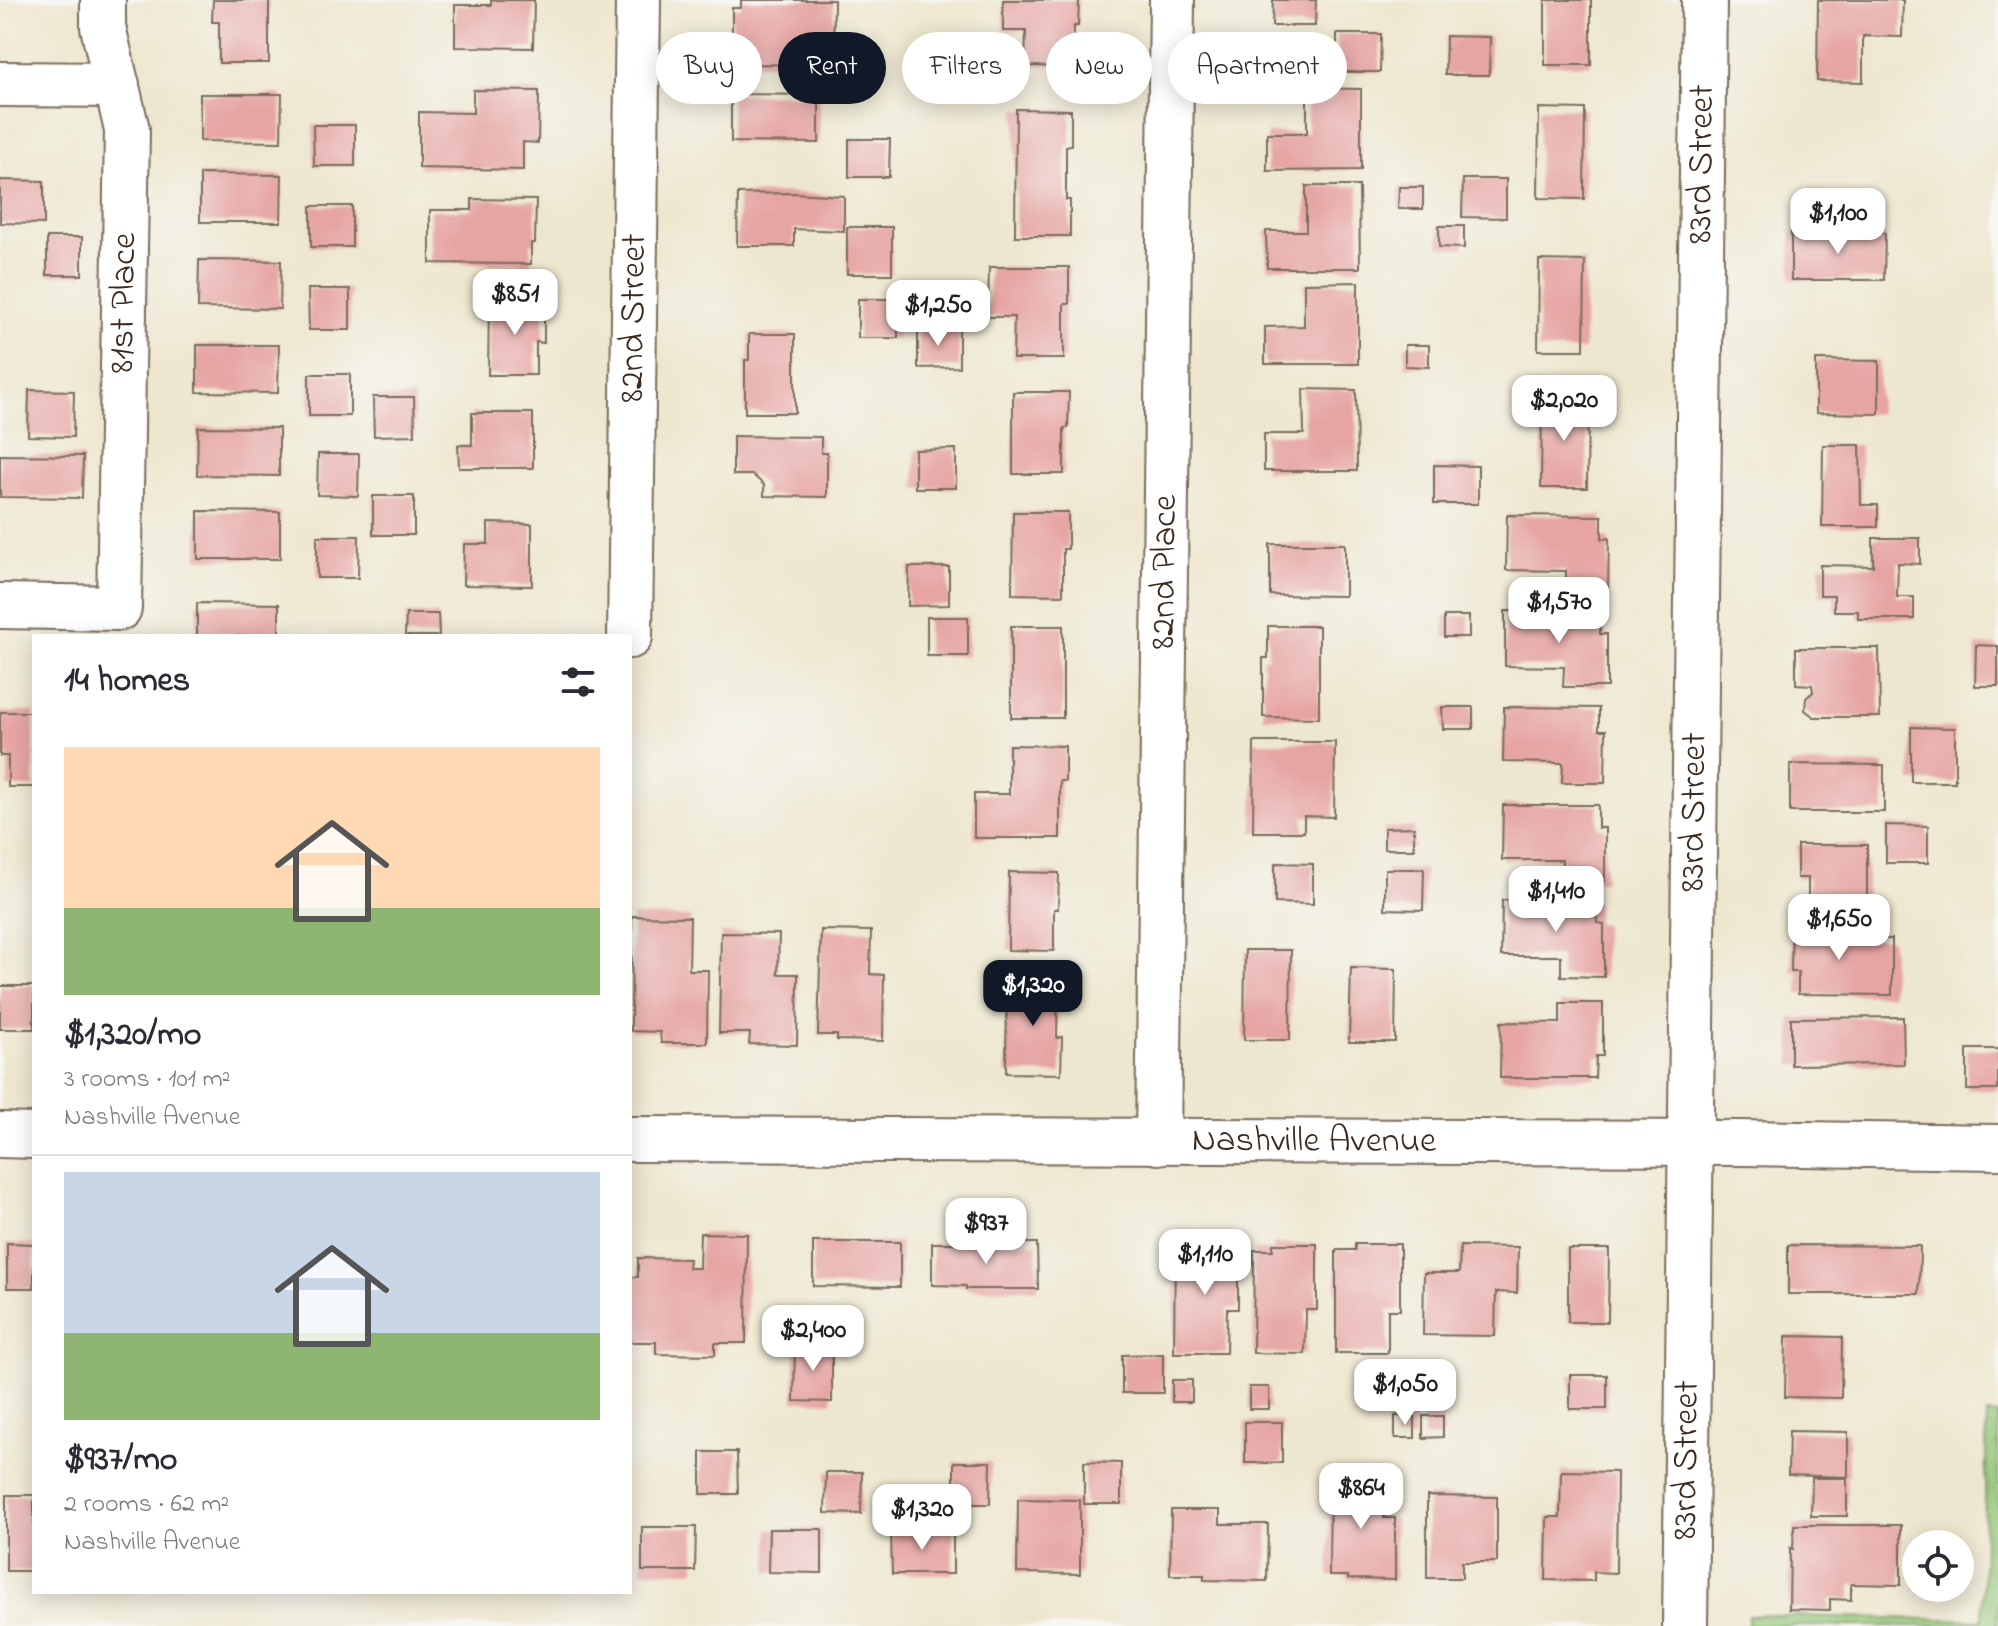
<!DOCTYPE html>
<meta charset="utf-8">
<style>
:root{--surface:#fff;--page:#f2f2f3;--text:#2b2b33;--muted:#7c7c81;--line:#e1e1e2;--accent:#111827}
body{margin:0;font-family:"Indie Flower",sans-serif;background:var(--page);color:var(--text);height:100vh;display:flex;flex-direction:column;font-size:30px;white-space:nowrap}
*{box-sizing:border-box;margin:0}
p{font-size:26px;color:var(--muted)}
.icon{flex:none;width:44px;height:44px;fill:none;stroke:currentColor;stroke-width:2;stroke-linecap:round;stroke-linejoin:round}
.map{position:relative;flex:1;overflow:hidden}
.panel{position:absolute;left:32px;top:634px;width:600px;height:960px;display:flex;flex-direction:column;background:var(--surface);border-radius:0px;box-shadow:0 4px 20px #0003}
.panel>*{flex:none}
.top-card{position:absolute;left:656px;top:32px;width:760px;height:72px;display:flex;gap:16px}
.fabs{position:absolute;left:1902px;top:1530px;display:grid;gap:16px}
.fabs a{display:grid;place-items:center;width:72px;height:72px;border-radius:50%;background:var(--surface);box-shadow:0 4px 20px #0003;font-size:40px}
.price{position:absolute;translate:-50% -68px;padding:0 18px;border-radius:16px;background:#fff;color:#222;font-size:26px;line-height:52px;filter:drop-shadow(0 2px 4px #0008)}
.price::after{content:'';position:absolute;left:50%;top:48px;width:24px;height:18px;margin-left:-12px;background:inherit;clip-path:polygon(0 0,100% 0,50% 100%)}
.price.selected{background:var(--accent);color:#fff}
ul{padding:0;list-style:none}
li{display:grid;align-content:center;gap:16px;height:424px;padding:0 32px}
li+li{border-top:2px solid var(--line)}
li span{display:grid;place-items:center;height:248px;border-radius:0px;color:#555}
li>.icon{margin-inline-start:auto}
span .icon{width:144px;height:144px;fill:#fffc;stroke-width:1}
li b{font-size:34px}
h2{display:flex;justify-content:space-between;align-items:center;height:96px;padding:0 32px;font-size:34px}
.pill{padding:0 28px;border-radius:36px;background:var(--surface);box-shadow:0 4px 20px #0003;font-size:28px;line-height:72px}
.pill.selected{background:var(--accent);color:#fff}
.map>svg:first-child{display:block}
.green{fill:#92c576;stroke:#66784a;stroke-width:2}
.building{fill:#e6a4a3}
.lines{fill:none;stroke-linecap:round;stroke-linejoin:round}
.minor-casing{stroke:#7a6c5c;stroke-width:48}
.minor{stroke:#fff;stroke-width:44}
.labels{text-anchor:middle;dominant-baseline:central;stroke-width:7;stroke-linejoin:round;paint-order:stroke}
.street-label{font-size:36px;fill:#3b2a1e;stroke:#f6f6f2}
</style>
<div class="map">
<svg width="1998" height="1626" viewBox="0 0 1998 1626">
<rect width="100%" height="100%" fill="#f6f6f2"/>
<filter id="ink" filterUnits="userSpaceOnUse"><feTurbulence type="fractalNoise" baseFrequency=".0125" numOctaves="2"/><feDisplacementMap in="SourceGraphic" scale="16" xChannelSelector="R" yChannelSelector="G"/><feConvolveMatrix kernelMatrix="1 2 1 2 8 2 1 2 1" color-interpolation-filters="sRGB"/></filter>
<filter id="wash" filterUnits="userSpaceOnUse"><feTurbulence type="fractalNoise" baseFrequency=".006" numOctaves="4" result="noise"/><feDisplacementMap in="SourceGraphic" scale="32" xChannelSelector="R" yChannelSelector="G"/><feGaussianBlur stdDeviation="1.8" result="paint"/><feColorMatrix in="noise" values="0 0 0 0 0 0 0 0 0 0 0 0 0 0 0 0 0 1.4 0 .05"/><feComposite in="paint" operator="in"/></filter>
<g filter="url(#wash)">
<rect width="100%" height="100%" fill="#eee7cf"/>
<polygon class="green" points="1987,1414 1998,1415 1998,1626 1748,1626 1748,1615 1982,1620"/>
<g id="blocks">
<g class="building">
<polygon points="213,0 269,0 269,63 219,63 219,22 212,22"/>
<polygon points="491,0 534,0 533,48 455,47 455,5 491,5"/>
<polygon points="741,0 834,0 833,65 732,64 732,8 741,8"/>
<polygon points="1003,0 1079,0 1078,26 1074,26 1073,67 1025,66 1026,31 1003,31"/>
<polygon points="1273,0 1316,0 1315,26 1272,26"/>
<rect x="1545" y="0" width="46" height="65"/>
<polygon points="1818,0 1903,0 1902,37 1863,36 1863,82 1817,81"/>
<polygon points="1337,34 1381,34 1380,72 1337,72"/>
<polygon points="1446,36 1490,37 1489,75 1445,75"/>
<polygon points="1307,88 1361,89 1361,170 1267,171 1267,133 1307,133"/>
<polygon points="473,90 539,91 538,143 523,142 523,170 419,168 419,112 473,113"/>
<polygon points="200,94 282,94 281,142 200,141"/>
<polygon points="731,94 819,95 819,143 731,142"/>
<polygon points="1539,108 1585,109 1584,199 1538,198"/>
<polygon points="1016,109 1071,110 1071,145 1066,146 1066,200 1070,200 1070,236 1015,236"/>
<polygon points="313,125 355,125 355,166 314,166"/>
<polygon points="849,139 890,139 889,177 849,177"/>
<polygon points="200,174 282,175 281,222 200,222"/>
<polygon points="1463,179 1506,179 1506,218 1462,217"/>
<polygon points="0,180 44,181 44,224 0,223"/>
<polygon points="1306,186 1359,186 1360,268 1267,268 1266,231 1306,231"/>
<polygon points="1399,187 1423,187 1423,209 1398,209"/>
<polygon points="793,193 844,196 844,231 794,229 794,246 737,246 738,194"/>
<polygon points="472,199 536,200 535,243 531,243 531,264 430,263 430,210 472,210"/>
<rect x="311" y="206" width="41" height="41"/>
<polygon points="1439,226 1464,226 1464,248 1439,247"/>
<rect x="847" y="227" width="45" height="47"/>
<polygon points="1791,232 1885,233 1884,280 1791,280"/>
<rect x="47" y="237" width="35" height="38"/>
<polygon points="199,260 281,261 280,309 198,308"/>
<polygon points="1539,260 1585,261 1584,350 1538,350"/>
<polygon points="989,267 1069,267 1069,304 1064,304 1064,359 1013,359 1014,317 988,317"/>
<polygon points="1358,282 1358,364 1265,364 1265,327 1304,326 1304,283"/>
<polygon points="308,289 350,289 350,330 309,330"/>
<rect x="858" y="299" width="40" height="39"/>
<polygon points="489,302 544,303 544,343 536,342 536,375 488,375"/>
<polygon points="918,329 959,329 959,367 918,368"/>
<polygon points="749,334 795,334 795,413 745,413 745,360 749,360"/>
<polygon points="197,345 279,345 278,393 197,392"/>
<polygon points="1405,345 1429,345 1429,367 1405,366"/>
<polygon points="1816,360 1879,361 1879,414 1816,413"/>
<rect x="309" y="374" width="41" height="42"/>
<polygon points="1303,389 1356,390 1357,471 1264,471 1264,434 1304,434"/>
<polygon points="29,390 74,391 73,437 28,436"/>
<polygon points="1013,392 1069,392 1068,428 1064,428 1064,474 1013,474"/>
<polygon points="373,397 414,397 415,435 374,436"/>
<polygon points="1542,398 1588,398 1587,488 1541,488"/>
<polygon points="472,413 533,413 533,468 459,468 458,445 472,445"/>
<polygon points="198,427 279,428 279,476 197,475"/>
<polygon points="733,436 821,437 821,453 827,453 827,497 764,496 764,485 753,475 733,475"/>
<polygon points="1823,445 1860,445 1861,505 1878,505 1878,527 1822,527"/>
<polygon points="956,449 956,488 915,488 915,450"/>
<polygon points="318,454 359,454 358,496 317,495"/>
<polygon points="0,455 83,456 82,498 0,497"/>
<polygon points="1434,465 1478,466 1478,504 1434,504"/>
<rect x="373" y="496" width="41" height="39"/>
<polygon points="198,511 280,512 280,559 198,559"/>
<polygon points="1013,512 1068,512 1068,549 1063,549 1063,595 1012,594"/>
<polygon points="1507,515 1602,516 1602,539 1609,538 1608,592 1566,591 1566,571 1506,570"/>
<polygon points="488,523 532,524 532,586 463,585 464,544 488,544"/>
<polygon points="317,536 359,536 358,578 317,578"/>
<polygon points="1873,538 1920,538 1920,564 1898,563 1897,597 1914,597 1914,619 1858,619 1858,611 1834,611 1834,595 1820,595 1820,565 1873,566"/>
<polygon points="1270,544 1345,544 1345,596 1270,595"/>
<polygon points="909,567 949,567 949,605 908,606"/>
<polygon points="197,603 279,604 279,636 197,636"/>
<polygon points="1505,611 1601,612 1600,634 1607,634 1607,687 1563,687 1564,667 1505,666"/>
<polygon points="406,614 438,614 439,636 405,636"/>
<rect x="1444" y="616" width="25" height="21"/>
<rect x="927" y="617" width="41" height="39"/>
<rect x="1011" y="626" width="52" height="92"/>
<polygon points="1268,626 1319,626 1319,718 1263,717 1263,658 1268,658"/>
<polygon points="1976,645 1998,646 1998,686 1975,686"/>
<polygon points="1796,648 1879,648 1880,717 1814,717 1805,710 1806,698 1813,692 1812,685 1796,684"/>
<polygon points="1442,707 1473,707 1473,729 1443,729"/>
<polygon points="1504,707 1599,708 1599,730 1606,730 1605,783 1562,783 1563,763 1503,762"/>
<polygon points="0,712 34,712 34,787 8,787 8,756 0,756"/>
<polygon points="1911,727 1955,728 1955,782 1911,782"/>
<polygon points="1254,742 1335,742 1334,817 1304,816 1304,832 1253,832"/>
<polygon points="1009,745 1065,746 1065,781 1060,781 1060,838 974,838 974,794 1009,794"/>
<polygon points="1790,764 1884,765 1884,812 1790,812"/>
<polygon points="1503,805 1598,805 1598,828 1605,828 1605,881 1561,881 1562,860 1502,860"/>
<polygon points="1886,825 1928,826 1928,863 1886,863"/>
<polygon points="1414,827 1414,849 1384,849 1384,828"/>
<polygon points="1797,845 1867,845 1867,911 1808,911 1808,878 1797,878"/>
<polygon points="1275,863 1313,864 1313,904 1275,903"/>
<polygon points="1385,869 1424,869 1423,910 1385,909"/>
<polygon points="1009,872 1059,873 1058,909 1054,909 1054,951 1008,950"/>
<polygon points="1502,900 1597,901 1597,923 1604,924 1604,977 1561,976 1561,956 1501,956"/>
<polygon points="632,916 690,917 689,970 708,970 707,1043 661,1043 660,1032 631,1031"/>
<polygon points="1792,921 1835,921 1835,938 1892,939 1892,995 1798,994 1798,972 1791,972"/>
<polygon points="821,930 871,931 870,974 884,975 883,1041 837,1040 837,1035 818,1035"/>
<polygon points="721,933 779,934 778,974 798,974 797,1045 749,1044 750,1033 719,1033"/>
<polygon points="1245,950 1291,950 1290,1040 1244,1040"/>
<polygon points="1351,968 1396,969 1395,1042 1349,1042"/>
<polygon points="1007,980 1058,981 1057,1038 1062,1037 1061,1074 1006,1073"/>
<rect x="0" y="986" width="34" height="43"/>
<polygon points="1560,1003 1603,1003 1603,1056 1596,1056 1595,1078 1500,1078 1501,1022 1560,1023"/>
<polygon points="1903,1017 1904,1064 1791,1065 1791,1018"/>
<rect x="1967" y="1049" width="31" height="41"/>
<polygon points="700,1233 747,1234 746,1343 715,1343 715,1355 656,1354 656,1342 630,1342 630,1277 638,1277 638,1258 689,1259 688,1268 699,1268"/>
<polygon points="813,1242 900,1242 900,1287 813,1286"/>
<polygon points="7,1243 34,1244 34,1288 7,1288"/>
<polygon points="932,1243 1037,1243 1038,1289 966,1289 966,1286 932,1285"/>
<polygon points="1193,1244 1238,1244 1238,1309 1227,1309 1226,1353 1174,1353 1175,1249 1194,1249"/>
<polygon points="1273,1244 1317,1244 1317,1310 1306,1310 1305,1354 1253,1353 1254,1250 1273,1250"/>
<polygon points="1355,1244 1400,1244 1400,1310 1388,1310 1388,1353 1336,1353 1336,1250 1355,1250"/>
<polygon points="1788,1245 1920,1246 1919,1294 1788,1294"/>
<polygon points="1460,1246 1518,1247 1517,1293 1496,1292 1495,1336 1423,1335 1424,1273 1459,1273"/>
<polygon points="1568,1249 1609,1249 1608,1322 1568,1322"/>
<polygon points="1786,1336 1842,1337 1841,1398 1785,1397"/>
<polygon points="795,1344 832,1345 832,1402 794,1401"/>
<polygon points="1163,1354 1163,1393 1122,1393 1122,1355"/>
<rect x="1570" y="1375" width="37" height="34"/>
<rect x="1172" y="1380" width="20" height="22"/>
<rect x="1422" y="1381" width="20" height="19"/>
<rect x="1386" y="1383" width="20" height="22"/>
<rect x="1249" y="1387" width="20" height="22"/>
<rect x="1395" y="1416" width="20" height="22"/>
<polygon points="1423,1416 1443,1416 1443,1437 1423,1438"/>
<rect x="1245" y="1422" width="37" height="41"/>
<polygon points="1789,1431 1848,1432 1848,1477 1788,1475"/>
<polygon points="701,1452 737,1452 738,1494 701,1494"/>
<polygon points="954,1462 991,1462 990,1504 954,1504"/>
<polygon points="1084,1462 1121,1463 1121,1504 1084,1504"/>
<polygon points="1561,1471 1617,1472 1616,1573 1594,1572 1594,1581 1546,1580 1547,1517 1560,1517"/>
<polygon points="826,1472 862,1472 861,1514 825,1513"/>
<polygon points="1812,1478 1847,1478 1847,1516 1811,1516"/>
<polygon points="1330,1480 1384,1480 1384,1518 1395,1518 1395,1580 1348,1579 1348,1576 1329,1576"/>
<rect x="6" y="1495" width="28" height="76"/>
<polygon points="1427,1496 1497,1497 1497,1562 1462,1562 1462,1578 1427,1578"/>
<polygon points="1018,1499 1080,1500 1080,1574 1017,1573"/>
<polygon points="1171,1510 1220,1510 1220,1524 1268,1524 1267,1581 1204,1580 1204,1575 1170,1575"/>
<polygon points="1794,1525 1901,1525 1901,1585 1851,1584 1851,1600 1830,1599 1830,1610 1789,1609 1790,1548 1793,1549"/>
<polygon points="642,1527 696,1527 695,1571 642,1571"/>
<polygon points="769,1529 822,1529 822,1573 768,1572"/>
<polygon points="891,1530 953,1530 953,1574 892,1574"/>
</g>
</g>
</g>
<g filter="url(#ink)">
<use href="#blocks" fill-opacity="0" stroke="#7a6c5c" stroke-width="2"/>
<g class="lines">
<defs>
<g id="minor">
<polyline points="0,84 117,85"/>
<path id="s1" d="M0,606L119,608L127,130L103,27V0"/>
<path id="s2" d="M630,636L638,0"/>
<polyline points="0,1135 34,1136"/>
<path id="s3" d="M630,1139L1741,1143L1998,1147"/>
<path id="s4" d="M1158,1142L1172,0"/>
<path id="s5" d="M1685,1626L1704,0"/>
</g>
</defs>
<use href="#minor" class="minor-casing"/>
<use href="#minor" class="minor"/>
</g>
</g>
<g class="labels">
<g class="street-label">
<text stroke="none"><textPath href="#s5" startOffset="1462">83rd Street</textPath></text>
<text stroke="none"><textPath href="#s1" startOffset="424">81st Place</textPath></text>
<text stroke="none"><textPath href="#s2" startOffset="318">82nd Street</textPath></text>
<text stroke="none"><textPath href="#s4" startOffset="570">82nd Place</textPath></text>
<text stroke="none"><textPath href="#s5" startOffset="814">83rd Street</textPath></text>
<text stroke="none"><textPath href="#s3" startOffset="684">Nashville Avenue</textPath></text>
<text stroke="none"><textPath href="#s5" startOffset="166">83rd Street</textPath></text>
</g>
</g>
</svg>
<div class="fabs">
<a><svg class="icon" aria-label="locate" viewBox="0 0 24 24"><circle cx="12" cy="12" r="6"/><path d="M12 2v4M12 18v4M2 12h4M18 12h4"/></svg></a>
</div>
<b class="price" style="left:1838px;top:256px">$1,100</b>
<b class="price" style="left:515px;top:337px">$851</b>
<b class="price" style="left:938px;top:348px">$1,250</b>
<b class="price" style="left:1564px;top:443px">$2,020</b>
<b class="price" style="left:1559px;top:645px">$1,570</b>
<b class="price" style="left:1556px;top:934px">$1,410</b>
<b class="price" style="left:1839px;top:962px">$1,650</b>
<b class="price selected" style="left:1033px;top:1028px">$1,320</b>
<b class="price" style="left:986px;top:1266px">$937</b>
<b class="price" style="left:1205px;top:1297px">$1,110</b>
<b class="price" style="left:813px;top:1373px">$2,400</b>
<b class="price" style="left:1405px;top:1427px">$1,050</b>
<b class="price" style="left:1361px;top:1531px">$864</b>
<b class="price" style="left:922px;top:1552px">$1,320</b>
<div class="top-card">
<a class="pill">Buy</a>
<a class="pill selected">Rent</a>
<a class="pill">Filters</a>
<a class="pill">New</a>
<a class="pill">Apartment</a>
</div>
<section class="panel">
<h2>14 homes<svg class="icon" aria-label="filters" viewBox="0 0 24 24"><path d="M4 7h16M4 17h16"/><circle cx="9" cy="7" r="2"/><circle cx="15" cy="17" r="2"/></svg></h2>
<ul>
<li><span style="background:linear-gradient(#ffd9b3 65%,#8fb573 0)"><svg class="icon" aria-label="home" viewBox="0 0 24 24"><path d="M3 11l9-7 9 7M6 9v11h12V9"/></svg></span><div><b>$1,320/mo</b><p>3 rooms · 101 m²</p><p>Nashville Avenue</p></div></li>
<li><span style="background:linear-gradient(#c9d6e8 65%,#8fb573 0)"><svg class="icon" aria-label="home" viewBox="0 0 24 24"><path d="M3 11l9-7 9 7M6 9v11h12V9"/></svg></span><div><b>$937/mo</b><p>2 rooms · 62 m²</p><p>Nashville Avenue</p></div></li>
</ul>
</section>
</div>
